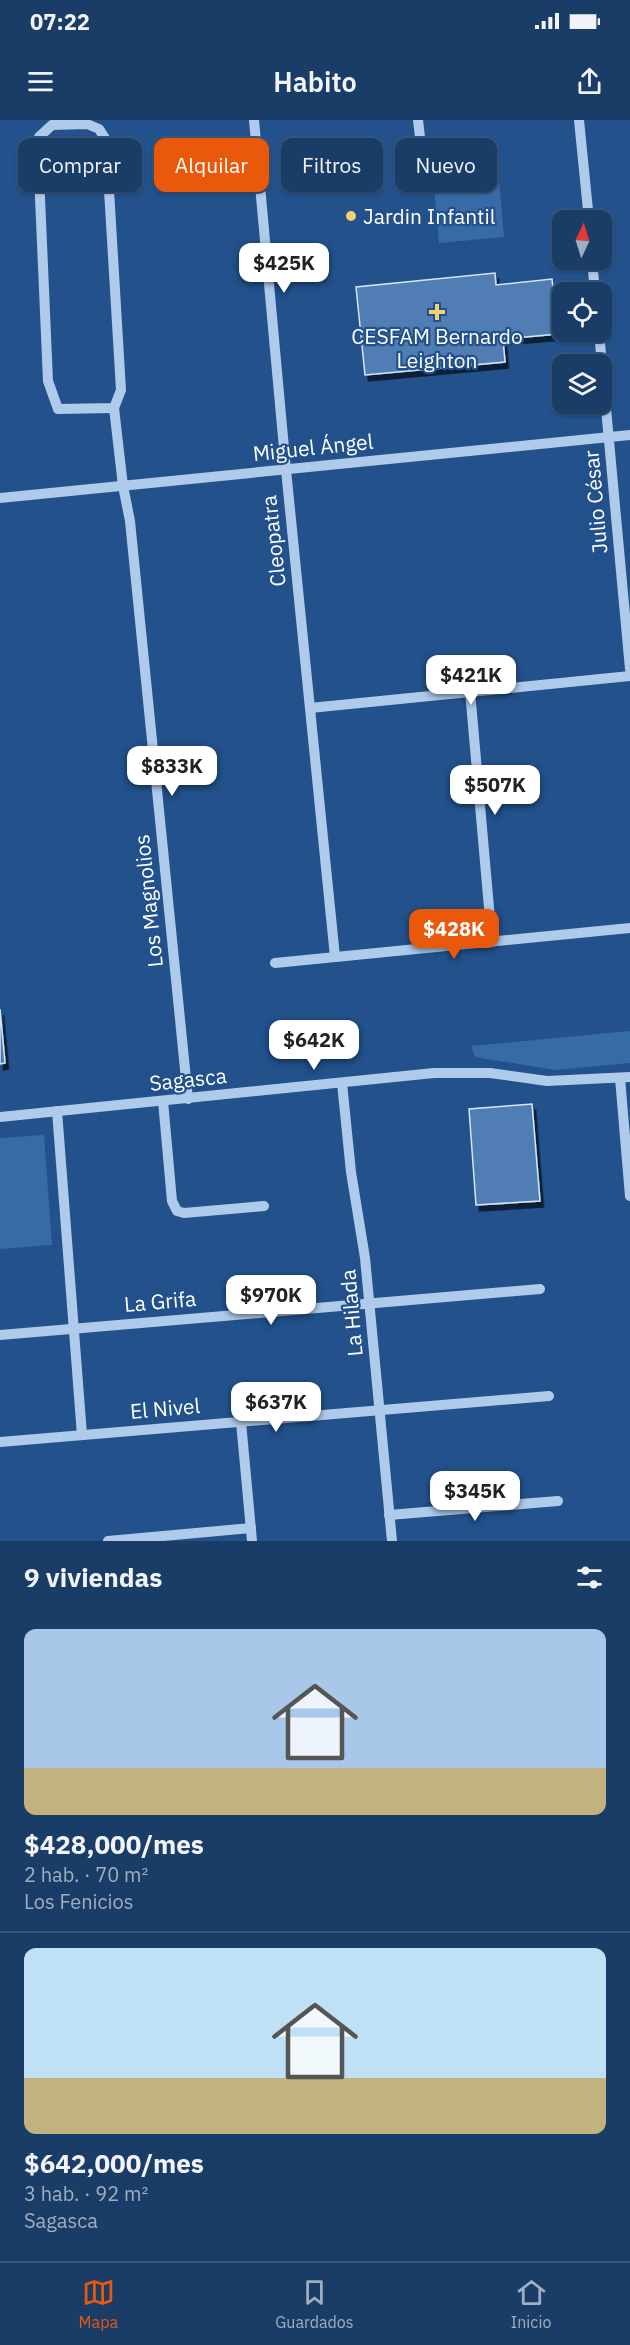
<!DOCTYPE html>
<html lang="es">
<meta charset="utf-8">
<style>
:root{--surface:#1a3d68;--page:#23446e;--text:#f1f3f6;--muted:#9faec0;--line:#38567c;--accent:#ea580c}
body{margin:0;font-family:"IBM Plex Sans",sans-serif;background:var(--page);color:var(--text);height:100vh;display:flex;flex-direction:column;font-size:22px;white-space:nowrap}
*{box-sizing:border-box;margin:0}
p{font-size:20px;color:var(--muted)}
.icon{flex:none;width:33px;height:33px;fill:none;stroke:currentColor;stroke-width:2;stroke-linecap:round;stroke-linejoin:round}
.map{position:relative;height:1421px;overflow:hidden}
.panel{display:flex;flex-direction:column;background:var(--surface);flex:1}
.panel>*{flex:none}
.guide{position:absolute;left:18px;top:18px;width:594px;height:54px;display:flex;gap:12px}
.needle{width:39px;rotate:4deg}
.fabs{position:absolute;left:552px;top:90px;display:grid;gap:12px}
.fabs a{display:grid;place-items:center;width:60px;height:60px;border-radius:12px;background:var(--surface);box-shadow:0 2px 4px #0004,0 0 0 2px var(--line);font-size:30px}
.price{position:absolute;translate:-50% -51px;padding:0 14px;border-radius:12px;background:#fff;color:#222;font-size:20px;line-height:39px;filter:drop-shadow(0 2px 3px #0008)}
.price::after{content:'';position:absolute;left:50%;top:36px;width:18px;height:14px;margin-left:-9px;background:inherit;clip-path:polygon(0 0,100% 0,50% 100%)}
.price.on{background:var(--accent);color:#fff}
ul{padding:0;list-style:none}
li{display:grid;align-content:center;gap:12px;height:318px;padding:0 24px}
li+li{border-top:2px solid var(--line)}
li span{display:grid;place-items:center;height:186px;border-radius:12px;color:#555}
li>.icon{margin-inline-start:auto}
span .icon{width:108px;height:108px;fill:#fffc;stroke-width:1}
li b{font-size:26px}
h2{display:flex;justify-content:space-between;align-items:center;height:72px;padding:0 24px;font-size:26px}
.pill{padding:0 21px;border-radius:12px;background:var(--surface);box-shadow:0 2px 4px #0004,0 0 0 2px var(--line);font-size:21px;line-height:54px}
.pill.on{background:var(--accent);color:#fff}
.status{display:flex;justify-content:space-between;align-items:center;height:42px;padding:0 30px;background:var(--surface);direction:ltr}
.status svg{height:16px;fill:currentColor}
header{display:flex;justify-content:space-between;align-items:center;height:78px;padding:0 24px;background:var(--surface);font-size:27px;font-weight:600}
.tabs{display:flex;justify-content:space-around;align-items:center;height:84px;border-top:2px solid var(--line);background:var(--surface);font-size:16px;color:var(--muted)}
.tabs a{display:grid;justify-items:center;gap:3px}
.tabs .on{color:var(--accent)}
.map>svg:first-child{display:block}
.green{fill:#366ba8}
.building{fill:#4f7db4;stroke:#d4e5f8;stroke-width:1.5;filter:url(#shadow)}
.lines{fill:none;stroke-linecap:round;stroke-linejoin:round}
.minor{stroke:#afcbeb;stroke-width:10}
.poi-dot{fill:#f6cf72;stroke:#22518b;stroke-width:2}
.labels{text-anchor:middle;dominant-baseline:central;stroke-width:4.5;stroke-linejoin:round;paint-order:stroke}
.poi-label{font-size:21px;fill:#fff;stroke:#22518b;text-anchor:start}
.street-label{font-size:21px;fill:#fff;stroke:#22518b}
</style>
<div class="status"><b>07:22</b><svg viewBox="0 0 49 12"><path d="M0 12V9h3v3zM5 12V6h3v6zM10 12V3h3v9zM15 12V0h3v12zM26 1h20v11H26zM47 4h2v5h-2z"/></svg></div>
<header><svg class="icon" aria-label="menu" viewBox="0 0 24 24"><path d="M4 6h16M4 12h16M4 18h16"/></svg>Habito<svg class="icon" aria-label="share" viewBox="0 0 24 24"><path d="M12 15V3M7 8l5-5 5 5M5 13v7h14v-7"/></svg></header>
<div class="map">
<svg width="630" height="1421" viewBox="0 0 630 1421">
<defs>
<filter id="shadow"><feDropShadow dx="3.5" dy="6" stdDeviation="0" flood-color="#0009"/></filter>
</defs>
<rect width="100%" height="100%" fill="#22518b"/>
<g class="green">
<polygon points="497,37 504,117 439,123 432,43"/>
<polygon points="630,911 630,943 555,950 475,937 471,926"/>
<polygon points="44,1015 52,1125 0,1129 0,1018"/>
</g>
<g class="building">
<polygon points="495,153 496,165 552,159 558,214 503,219 505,242 365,255 356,167"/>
<polygon points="0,889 5,943 0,944"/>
<polygon points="532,984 540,1081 476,1085 469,989"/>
</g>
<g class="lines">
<g class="minor">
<polyline points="254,0 286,350 335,837"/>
<polyline points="418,0 422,35"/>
<polyline points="579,0 589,100"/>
<polygon points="87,4 99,9 106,20 121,270 114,288 58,289 48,261 38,32 39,17 52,5"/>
<polyline points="592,140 595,172"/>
<polyline points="599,212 630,549"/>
<polyline points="114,288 123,366 130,401 188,979"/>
<polyline points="0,378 630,315"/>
<polyline points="470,571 492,822"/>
<polyline points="310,588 630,556"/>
<polyline points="275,843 630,808"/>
<polyline points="620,958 630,1076"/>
<polyline points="342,963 351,1052 365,1138 392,1421"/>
<polyline points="163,981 172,1081 177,1091 184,1093 264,1086"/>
<polyline points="57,991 82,1315"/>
<polyline points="0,997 434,953 490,953 547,961 630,957"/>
<polyline points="0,1215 540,1169"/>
<polyline points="241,1302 252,1421"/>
<polyline points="0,1322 549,1276"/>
<polyline points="389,1395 558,1381"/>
<polyline points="108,1421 251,1408"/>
</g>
</g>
<g class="poi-dot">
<circle cx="351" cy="96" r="6"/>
<path d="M434 183h6v6h6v6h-6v6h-6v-6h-6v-6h6z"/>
</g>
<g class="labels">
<g class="poi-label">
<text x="363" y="96">Jardin Infantil</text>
<text x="437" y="216" text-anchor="middle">CESFAM Bernardo<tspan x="437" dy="24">Leighton</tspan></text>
</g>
<g class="street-label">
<text transform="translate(313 327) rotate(-6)">Miguel Ángel</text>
<text transform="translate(595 382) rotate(-95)">Julio César</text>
<text transform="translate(273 421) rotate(-96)">Cleopatra</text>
<text transform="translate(148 781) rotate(-96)">Los Magnolios</text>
<text transform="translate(188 959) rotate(-6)">Sagasca</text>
<text transform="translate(160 1181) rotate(-5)">La Grifa</text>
<text transform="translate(351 1193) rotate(-95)">La Hilada</text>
<text transform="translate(165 1288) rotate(-5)">El Nivel</text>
</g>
</g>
</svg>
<div class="fabs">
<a><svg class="needle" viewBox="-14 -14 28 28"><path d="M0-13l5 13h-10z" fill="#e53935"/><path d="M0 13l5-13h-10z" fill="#9faec0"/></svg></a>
<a><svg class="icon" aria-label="locate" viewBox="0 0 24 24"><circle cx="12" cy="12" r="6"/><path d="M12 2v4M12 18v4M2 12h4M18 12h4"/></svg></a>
<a><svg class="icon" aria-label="layers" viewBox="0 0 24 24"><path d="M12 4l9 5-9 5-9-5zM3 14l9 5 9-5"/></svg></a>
</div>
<b class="price" style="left:284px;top:174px">$425K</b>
<b class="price" style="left:471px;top:586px">$421K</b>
<b class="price" style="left:172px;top:677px">$833K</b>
<b class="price" style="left:495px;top:696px">$507K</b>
<b class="price on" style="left:454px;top:840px">$428K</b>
<b class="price" style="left:314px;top:951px">$642K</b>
<b class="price" style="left:271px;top:1206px">$970K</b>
<b class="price" style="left:276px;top:1313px">$637K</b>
<b class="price" style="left:475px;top:1402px">$345K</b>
<div class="guide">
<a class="pill">Comprar</a>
<a class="pill on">Alquilar</a>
<a class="pill">Filtros</a>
<a class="pill">Nuevo</a>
</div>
</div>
<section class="panel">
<h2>9 viviendas<svg class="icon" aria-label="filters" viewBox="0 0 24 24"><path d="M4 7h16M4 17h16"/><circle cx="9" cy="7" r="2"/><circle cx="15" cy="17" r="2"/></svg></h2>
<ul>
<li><span style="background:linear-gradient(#a9c7e8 75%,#c2b280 0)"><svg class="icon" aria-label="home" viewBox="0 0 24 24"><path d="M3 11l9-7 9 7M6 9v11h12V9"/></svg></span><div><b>$428,000/mes</b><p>2 hab. · 70 m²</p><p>Los Fenicios</p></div></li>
<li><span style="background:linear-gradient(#bfe0f5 70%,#c2b280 0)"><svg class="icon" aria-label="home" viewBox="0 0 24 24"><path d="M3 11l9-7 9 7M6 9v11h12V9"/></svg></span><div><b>$642,000/mes</b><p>3 hab. · 92 m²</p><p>Sagasca</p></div></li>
</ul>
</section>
<nav class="tabs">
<a class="on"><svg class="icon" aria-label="map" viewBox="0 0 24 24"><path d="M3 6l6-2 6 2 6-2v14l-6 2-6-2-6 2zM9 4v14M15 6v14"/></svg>Mapa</a>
<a><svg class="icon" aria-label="saved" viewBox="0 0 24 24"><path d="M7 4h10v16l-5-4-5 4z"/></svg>Guardados</a>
<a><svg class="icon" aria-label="home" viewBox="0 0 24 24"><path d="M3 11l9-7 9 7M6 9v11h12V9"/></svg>Inicio</a>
</nav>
